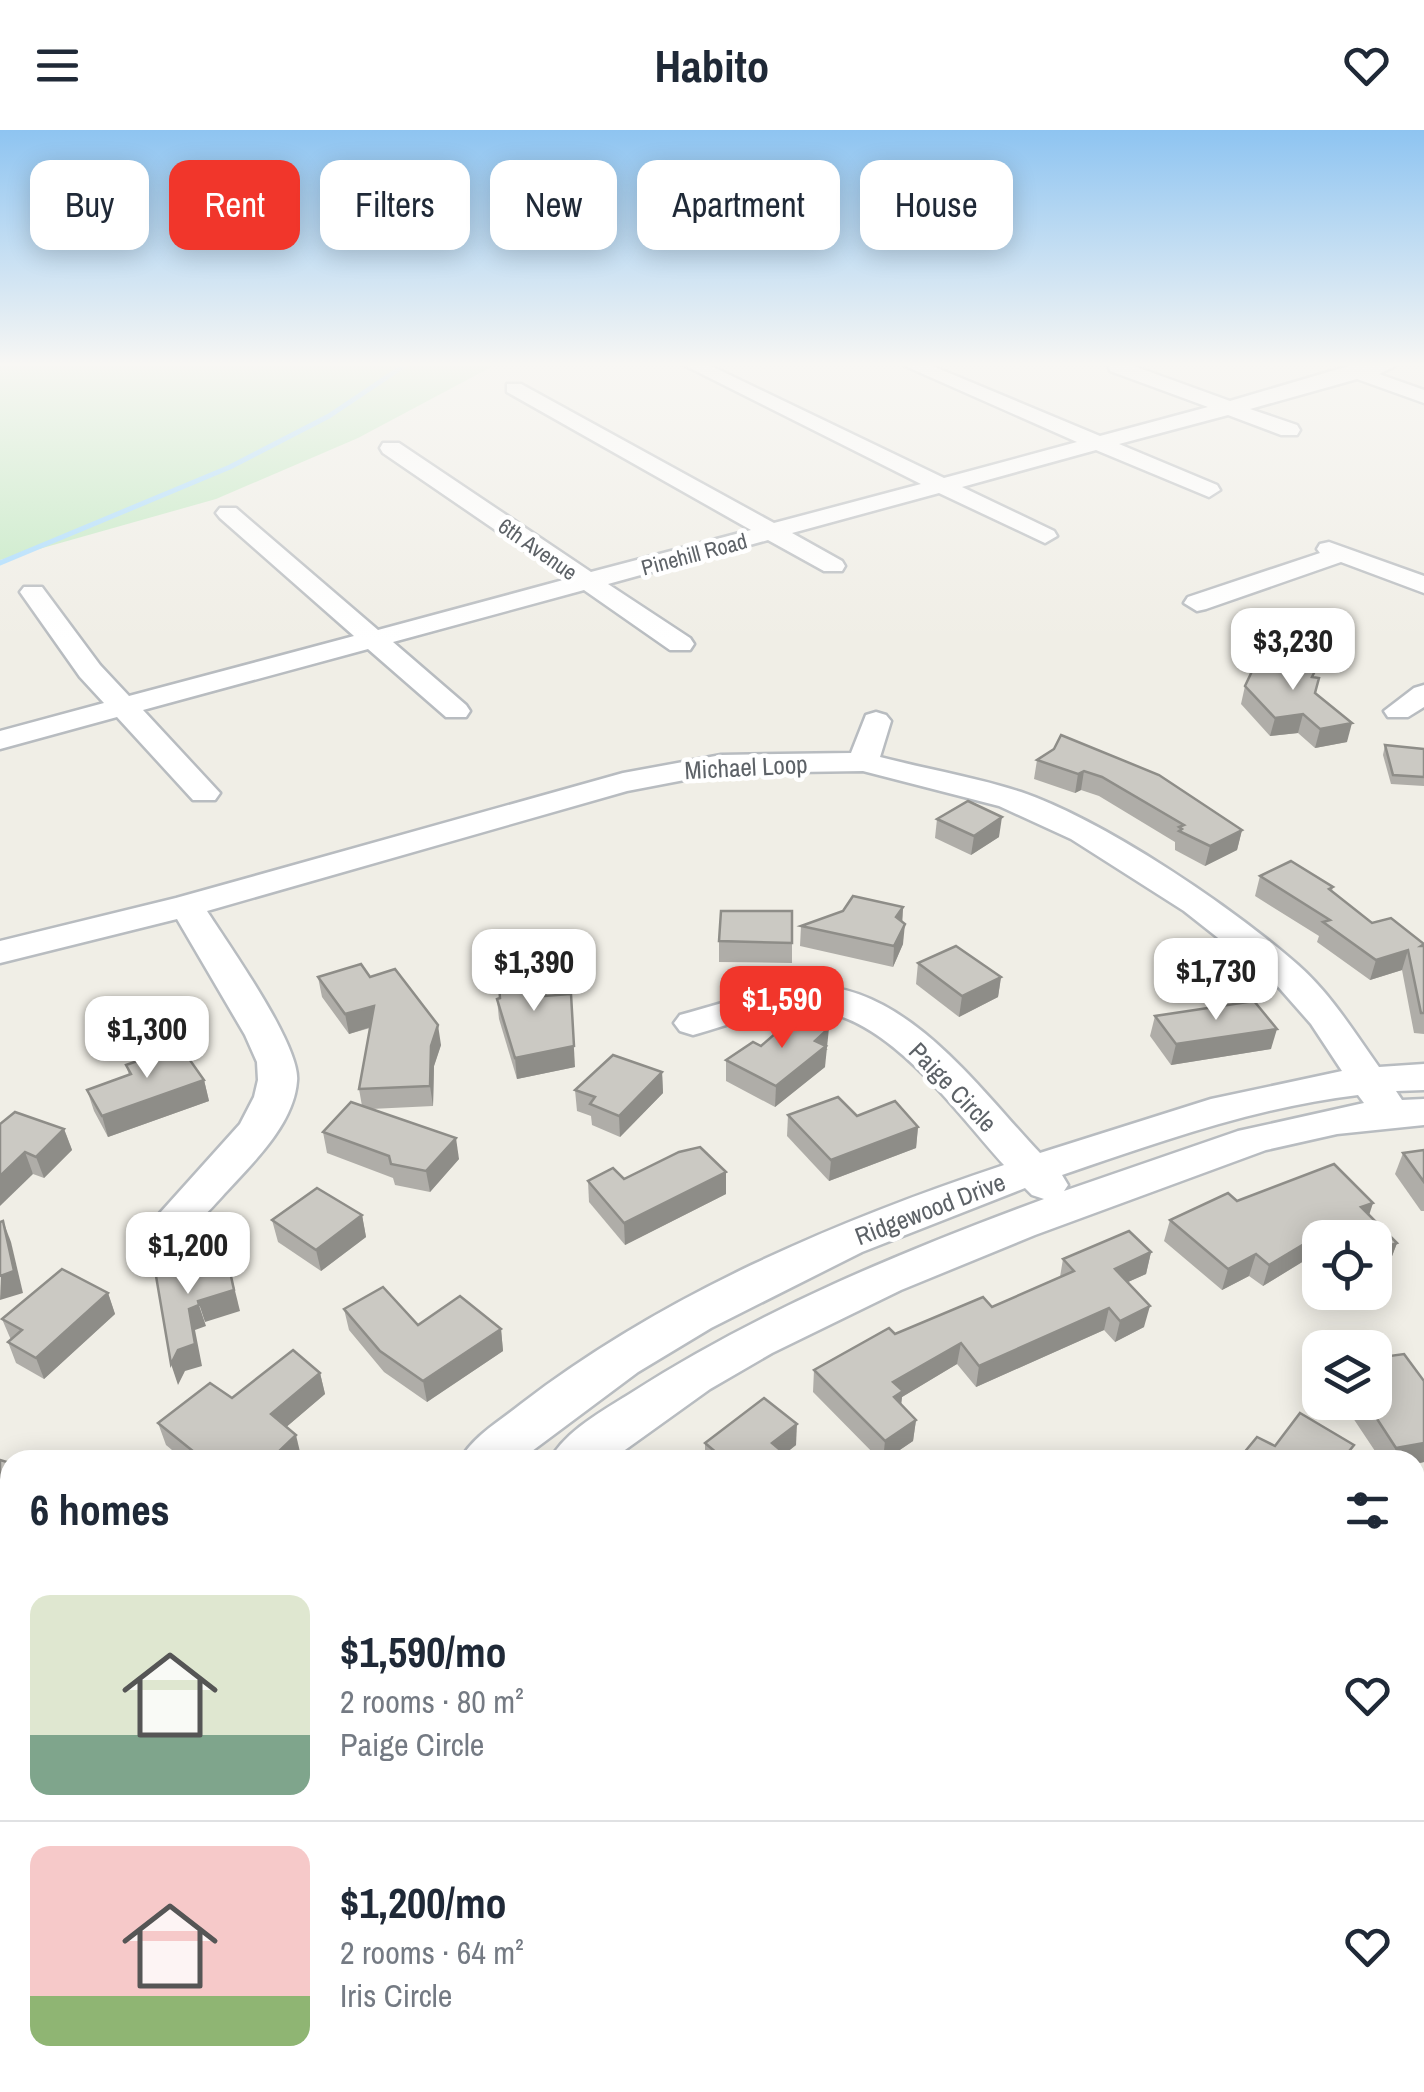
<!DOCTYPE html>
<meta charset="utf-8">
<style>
:root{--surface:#fff;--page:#f6f6f7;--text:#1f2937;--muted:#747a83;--line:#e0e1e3;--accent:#f1362b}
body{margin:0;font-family:"Archivo Narrow",sans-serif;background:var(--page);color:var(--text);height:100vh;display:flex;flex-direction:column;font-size:38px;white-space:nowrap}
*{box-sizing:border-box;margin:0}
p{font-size:32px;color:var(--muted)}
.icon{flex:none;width:55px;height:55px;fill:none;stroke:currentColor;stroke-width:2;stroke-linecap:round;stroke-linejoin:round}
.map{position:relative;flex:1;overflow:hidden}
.side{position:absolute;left:0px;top:1320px;width:1425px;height:642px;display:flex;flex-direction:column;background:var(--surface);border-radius:30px 30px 0 0;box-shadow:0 5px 25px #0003}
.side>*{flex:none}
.top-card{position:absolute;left:30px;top:30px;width:1365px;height:90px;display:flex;gap:20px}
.controls{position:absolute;left:1302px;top:1090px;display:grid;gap:20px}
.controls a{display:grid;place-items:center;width:90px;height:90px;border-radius:20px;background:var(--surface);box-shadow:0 5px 25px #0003;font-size:50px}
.price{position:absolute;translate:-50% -85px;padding:0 22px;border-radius:20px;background:#fff;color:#222;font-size:32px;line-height:65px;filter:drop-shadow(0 2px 5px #0008)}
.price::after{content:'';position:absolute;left:50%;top:60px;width:30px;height:22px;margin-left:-15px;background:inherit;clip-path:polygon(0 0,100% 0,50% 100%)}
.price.on{background:var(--accent);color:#fff}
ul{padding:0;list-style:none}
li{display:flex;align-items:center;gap:30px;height:250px;padding:0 30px}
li+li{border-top:2px solid var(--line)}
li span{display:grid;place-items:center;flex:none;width:280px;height:200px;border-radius:20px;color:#555}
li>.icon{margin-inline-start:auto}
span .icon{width:120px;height:120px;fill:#fffc;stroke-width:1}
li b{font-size:42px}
h2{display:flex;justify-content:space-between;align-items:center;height:120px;padding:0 30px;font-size:42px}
.pill{padding:0 35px;border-radius:20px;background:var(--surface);box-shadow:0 5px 25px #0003;font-size:35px;line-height:90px}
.pill.on{background:var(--accent);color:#fff}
header{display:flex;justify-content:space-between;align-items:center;height:130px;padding:0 30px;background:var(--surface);font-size:45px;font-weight:800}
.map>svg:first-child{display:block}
.green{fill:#c2e9c2}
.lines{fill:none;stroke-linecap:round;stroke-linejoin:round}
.stream{stroke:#a7dbff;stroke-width:5}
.minor-casing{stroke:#b8bcc0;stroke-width:5}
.minor{fill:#fff;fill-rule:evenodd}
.wall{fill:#afada8}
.shaded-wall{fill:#8e8d88}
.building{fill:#cbc9c3;stroke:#8e8d88;stroke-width:2.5}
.labels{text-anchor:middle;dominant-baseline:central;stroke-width:9;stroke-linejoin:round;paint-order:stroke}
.far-street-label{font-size:22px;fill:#5d6267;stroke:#fff}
.street-label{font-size:25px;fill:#5d6267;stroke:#fff}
</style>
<header><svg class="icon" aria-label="menu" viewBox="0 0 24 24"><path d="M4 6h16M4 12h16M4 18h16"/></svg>Habito<svg class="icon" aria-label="heart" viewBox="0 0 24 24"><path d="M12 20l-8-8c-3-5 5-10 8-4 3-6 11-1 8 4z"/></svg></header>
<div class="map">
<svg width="1424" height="1962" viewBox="0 0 1424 1962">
<rect width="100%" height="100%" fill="#f0eee6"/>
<polygon class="green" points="0,235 495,235 358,308 216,369 0,430"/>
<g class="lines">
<polyline class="stream" points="0,433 230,337 329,286 405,235"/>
<defs>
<g id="minor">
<polygon points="684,235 709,235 944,348 1077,312 903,235 930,235 1100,306 1208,277 1110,241 1108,235 1131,235 1230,271 1352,235 1397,235 1379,244 1424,260 1424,273 1357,249 1250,279 1297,295 1300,300 1297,305 1281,305 1228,285 1119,314 1217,355 1220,360 1209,367 1096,320 962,357 1054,401 1057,406 1045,413 939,363 792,403 842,431 845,436 842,441 824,441 768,410 608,454 690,508 694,514 690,520 670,520 584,460 393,512 466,575 470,581 466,587 446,587 368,519 143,580 220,663 215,670 193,670 117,587 0,619 0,601 104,573 80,547 20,462 24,457 42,457 100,535 129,566 354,506 220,388 216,383 220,378 236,378 378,500 567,449 383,323 380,318 383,313 399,313 591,442 751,400 507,262 507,254 521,254 774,393 921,354"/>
<polygon points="1329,412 1424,446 1424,463 1341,432 1206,479 1197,481 1184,473 1188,467 1320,423 1317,419 1320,414"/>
<polygon points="1424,555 1424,577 1408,587 1388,587 1384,581 1414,558"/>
<path d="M876,582L886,585L891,591L880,627C926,639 975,647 1021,662C1105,691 1231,776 1298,835C1331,864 1354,902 1379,937L1424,934V960L1396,961L1402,970L1424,969V995L1337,1004L1266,1020L1035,1105L901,1160L772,1223L710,1259L611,1330H550C565,1301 604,1280 631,1263C760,1180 901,1122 1044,1069L1032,1065L1025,1058L1020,1060L862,1122L711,1198L638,1242L520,1330H460C473,1306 500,1291 521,1274C662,1165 836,1091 1004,1035C952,978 882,875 797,879C763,881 726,896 693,905L680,901L674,893L680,885C716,875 755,862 793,857C899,843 976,956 1040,1023L1211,969L1342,941L1311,894L1274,852L1184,781L1071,709L999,676L863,641L721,643L627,661L207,781C228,814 301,916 297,951C294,993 255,1031 228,1060C208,1081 196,1102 166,1094L160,1083L240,994L254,967L258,950L257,932L245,905L177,789L0,833V811L176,768L623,643L721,625L851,623L866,585ZM1358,965L1364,973L1238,1001L1064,1061L1068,1055L1062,1045C1159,1012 1256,977 1358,965Z"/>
<polygon points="0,1516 10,1520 10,1570 0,1567"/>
<polygon points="10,1926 10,1952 61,1952 57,1962 0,1962 0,1936"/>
<polygon points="89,1952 157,1952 153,1962 85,1962"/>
<polygon points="869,1952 935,1952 935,1962 867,1962"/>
</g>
</defs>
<use href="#minor" class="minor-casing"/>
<use href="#minor" class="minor"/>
</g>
<g class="wall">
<polygon points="1315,547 1315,563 1347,612 1315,618 1298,603 1270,606 1241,574 1245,556"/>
<polygon points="1385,615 1424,619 1424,656 1391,654 1383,625"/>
<polygon points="1054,619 1242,700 1237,720 1205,736 1175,720 1175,712 1099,666 1081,660 1075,663 1034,649 1037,630"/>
<polygon points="937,689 999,707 971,725 935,708"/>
<polygon points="1260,746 1333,757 1332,761 1372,793 1424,814 1424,904 1414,903 1402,840 1370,850 1317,812 1319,806 1255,766"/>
<polygon points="903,777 902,791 903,814 893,837 800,816 801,796"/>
<polygon points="719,811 792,813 792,833 719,832"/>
<polygon points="918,833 1001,847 998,867 959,887 916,854"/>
<polygon points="318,847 370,847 441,915 434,936 433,976 371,979 459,1029 430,1062 395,1055 393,1048 327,1023 323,1002 362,976 359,959 370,898 349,904 322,867"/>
<polygon points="497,869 575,937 517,949 499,889"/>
<polygon points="1155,886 1271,919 1171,935 1150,906"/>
<polygon points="761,916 828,919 825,921 825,937 775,977 726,951 726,930"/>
<polygon points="126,935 204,950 209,971 108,1007 94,981 87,960 129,945"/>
<polygon points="662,942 663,963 620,1007 592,995 591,986 577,981 575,960"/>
<polygon points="788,985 857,986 918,997 916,1018 829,1051 787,1006"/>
<polygon points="0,994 64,999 72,1020 44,1048 33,1044"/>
<polygon points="1424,1020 1424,1081 1421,1081 1395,1044 1403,1023"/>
<polygon points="624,1049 726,1064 625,1115 589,1072 588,1051"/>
<polygon points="1237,1071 1369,1085 1397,1113 1389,1134 1375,1140 1375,1108 1320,1108 1320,1131 1318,1132 1312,1126 1263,1156 1249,1146 1222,1160 1164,1111 1170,1090"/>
<polygon points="362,1085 366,1107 321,1141 278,1112 272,1090"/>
<polygon points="1151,1122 1146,1144 1128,1152 1144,1197 1115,1212 1104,1200 976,1257 957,1234 902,1267 901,1275 916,1290 913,1311 885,1330 880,1330 813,1262 814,1240 895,1204 992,1177 1060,1147 1063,1129"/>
<polygon points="108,1163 115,1184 44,1249 16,1233 8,1212 11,1210 2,1189"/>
<polygon points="344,1179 418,1195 501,1199 503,1221 427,1272 384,1242 349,1200"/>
<polygon points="1375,1228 1424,1251 1424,1332 1415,1334 1415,1330 1381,1330 1351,1285 1356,1272 1375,1272"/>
<polygon points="320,1243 325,1264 286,1297 301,1326 298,1330 184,1330 166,1315 158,1293 232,1268"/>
<polygon points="705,1313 796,1315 785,1324 792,1330 705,1330"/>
<polygon points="0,1330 10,1333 10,1434 7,1434 0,1420 0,1407 2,1404 0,1404"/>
<polygon points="0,1636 10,1639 10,1772 8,1775 0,1773"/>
<polygon points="585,1952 685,1952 684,1962 635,1962"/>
</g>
<g class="shaded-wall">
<polygon points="1303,584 1298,603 1270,606 1275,588"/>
<polygon points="1352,593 1347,612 1315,618 1320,599"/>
<polygon points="1084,641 1081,660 1075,663 1078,644"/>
<polygon points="1002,687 999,707 971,725 974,706"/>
<polygon points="1242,700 1237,720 1205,736 1210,716"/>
<polygon points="903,777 902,797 896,787"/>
<polygon points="905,794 903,814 893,837 894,816"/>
<polygon points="1408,820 1402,840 1370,850 1376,830"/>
<polygon points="1001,847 998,867 959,887 962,866"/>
<polygon points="571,864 575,937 517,949 515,928"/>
<polygon points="374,876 377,895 349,904 345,884"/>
<polygon points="438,895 441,915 434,936 433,976 430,956 431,916"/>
<polygon points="829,898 825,937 775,977 776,956 815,911"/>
<polygon points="1277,899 1271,919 1171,935 1176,914"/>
<polygon points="662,942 663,963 620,1007 619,986"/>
<polygon points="204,950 209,971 108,1007 102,986"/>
<polygon points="918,997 916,1018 829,1051 831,1030"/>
<polygon points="64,999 72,1020 44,1048 36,1027"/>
<polygon points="456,1008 459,1029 430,1062 426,1041"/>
<polygon points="25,1022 33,1044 0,1076 0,1046"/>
<polygon points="726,1042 726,1064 625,1115 624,1093"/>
<polygon points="1373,1073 1366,1095 1361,1077"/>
<polygon points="362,1085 366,1107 321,1141 316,1120"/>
<polygon points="3,1091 11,1112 23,1163 0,1170"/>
<polygon points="1319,1105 1312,1126 1263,1156 1269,1135"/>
<polygon points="1397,1113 1389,1134 1375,1140 1375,1121"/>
<polygon points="1151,1122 1146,1144 1110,1160 1115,1139"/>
<polygon points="1256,1124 1249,1146 1222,1160 1228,1139"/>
<polygon points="227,1128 240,1181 205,1192 198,1171"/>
<polygon points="108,1163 115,1184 44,1249 36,1228"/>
<polygon points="199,1175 206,1196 195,1200 202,1236 185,1241 178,1255 171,1234 189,1179"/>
<polygon points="1150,1176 1144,1197 1115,1212 1120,1191"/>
<polygon points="1109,1178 1104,1200 976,1257 979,1236"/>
<polygon points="501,1199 503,1221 427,1272 423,1251"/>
<polygon points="961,1213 957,1234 902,1267 900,1283 891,1289 893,1252"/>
<polygon points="320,1243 325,1264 277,1305 271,1284"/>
<polygon points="916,1290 913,1311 885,1330 883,1330 885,1311"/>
<polygon points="797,1294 796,1315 777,1330 772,1313"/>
<polygon points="296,1305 301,1326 298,1330 270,1330"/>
<polygon points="1424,1313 1424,1332 1415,1334 1415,1330 1391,1330 1396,1318"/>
<polygon points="10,1739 10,1772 8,1775 0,1763 0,1751"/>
</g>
<g class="building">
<polygon points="1272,528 1318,535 1312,547 1319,548 1315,563 1352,593 1320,599 1303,584 1275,588 1245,556 1254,537 1268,539"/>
<polygon points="1061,605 1159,645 1242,700 1210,716 1179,701 1182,699 1179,697 1184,695 1102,647 1084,641 1078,644 1037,630 1054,619"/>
<polygon points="1385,615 1424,619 1424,647 1393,645"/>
<polygon points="968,671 1002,687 974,706 937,689"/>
<polygon points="1291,731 1333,757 1329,759 1372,793 1391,788 1424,814 1421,816 1424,816 1424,883 1421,883 1408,820 1376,830 1323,792 1330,790 1260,746"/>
<polygon points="853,766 903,777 896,787 905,794 894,816 801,796 843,781"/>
<polygon points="721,781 792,781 792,813 719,811"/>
<polygon points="956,816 1001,847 962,866 918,833"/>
<polygon points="361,834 370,847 395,839 438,895 431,916 430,956 359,959 374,876 345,884 318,847"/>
<polygon points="498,841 547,841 545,866 571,864 574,916 515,928 497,869 500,868"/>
<polygon points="1254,871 1277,899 1176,914 1155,886"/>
<polygon points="799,883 829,898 815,911 826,916 776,956 726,930 753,912 761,916"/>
<polygon points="180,916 204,950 102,986 87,960 131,944 126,935"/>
<polygon points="613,925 662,942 619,986 590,974 595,967 575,960"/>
<polygon points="838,967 857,986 895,971 918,997 831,1030 788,985"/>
<polygon points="351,972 456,1008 426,1041 391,1034 389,1026 323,1002"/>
<polygon points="15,982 64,999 36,1027 25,1022 0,1046 0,994"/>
<polygon points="700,1017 726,1042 624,1093 588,1051 613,1038 624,1049 679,1022"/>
<polygon points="1424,1020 1424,1052 1403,1023"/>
<polygon points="1334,1034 1373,1073 1361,1077 1397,1113 1375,1121 1375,1108 1354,1108 1348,1102 1333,1108 1322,1108 1319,1105 1269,1135 1256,1124 1228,1139 1170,1090 1228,1063 1237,1071"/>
<polygon points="317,1058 362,1085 316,1120 272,1090"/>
<polygon points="3,1091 14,1141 0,1146 0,1092"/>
<polygon points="1129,1101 1151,1122 1115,1139 1150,1176 1120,1191 1109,1178 979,1236 961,1213 893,1252 903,1261 894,1267 916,1290 885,1311 814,1240 889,1198 895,1204 983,1167 992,1177 1074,1141 1063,1129"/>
<polygon points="227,1128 234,1160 198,1171 199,1175 189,1179 195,1214 178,1220 171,1234 156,1146 160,1145 158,1136 177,1133 178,1140"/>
<polygon points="62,1139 108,1163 36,1228 8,1212 22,1200 2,1189"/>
<polygon points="383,1157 418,1195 460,1166 501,1199 423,1251 380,1221 344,1179"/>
<polygon points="293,1220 320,1243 271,1284 296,1305 270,1330 255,1330 245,1324 238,1330 204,1330 158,1293 210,1253 232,1268"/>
<polygon points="1404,1224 1424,1251 1424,1313 1396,1318 1366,1272 1375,1272 1375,1260 1384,1259 1375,1244 1375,1228"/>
<polygon points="764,1268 797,1294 772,1313 792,1330 725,1330 705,1313"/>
<polygon points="1300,1283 1354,1315 1342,1330 1238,1330 1257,1307 1275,1316"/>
<polygon points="0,1330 10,1333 10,1388 0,1385"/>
<polygon points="10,1392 10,1415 0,1413 0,1407"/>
<polygon points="0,1636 10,1639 10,1739 0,1751"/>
<polygon points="244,1952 351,1952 380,1962 239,1962"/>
<polygon points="1219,1952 1346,1952 1343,1962 1332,1962 1324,1957 1322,1962 1216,1962"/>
</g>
<linearGradient id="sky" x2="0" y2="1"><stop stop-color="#8ec4f1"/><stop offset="0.46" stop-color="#f8f7f4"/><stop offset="1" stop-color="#f8f7f4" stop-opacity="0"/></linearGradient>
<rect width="1424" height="510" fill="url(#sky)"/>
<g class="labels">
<g class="far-street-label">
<text transform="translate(538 419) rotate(35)">6th Avenue</text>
<text transform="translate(694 424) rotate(-15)">Pinehill Road</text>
</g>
<g class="street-label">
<text transform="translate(746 637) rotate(-3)">Michael Loop</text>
<text transform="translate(953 957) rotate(46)">Paige Circle</text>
<text transform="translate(930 1079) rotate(-21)">Ridgewood Drive</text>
</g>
</g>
</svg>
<div class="controls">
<a><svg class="icon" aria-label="locate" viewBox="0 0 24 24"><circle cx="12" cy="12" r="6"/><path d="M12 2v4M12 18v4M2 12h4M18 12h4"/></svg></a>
<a><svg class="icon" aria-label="layers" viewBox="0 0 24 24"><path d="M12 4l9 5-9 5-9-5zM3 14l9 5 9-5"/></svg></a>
</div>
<b class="price" style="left:1293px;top:563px">$3,230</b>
<b class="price" style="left:534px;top:884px">$1,390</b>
<b class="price" style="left:1216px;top:893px">$1,730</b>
<b class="price on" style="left:782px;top:921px">$1,590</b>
<b class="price" style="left:147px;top:951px">$1,300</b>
<b class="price" style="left:188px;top:1167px">$1,200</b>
<div class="top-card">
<a class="pill">Buy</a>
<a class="pill on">Rent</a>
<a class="pill">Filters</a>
<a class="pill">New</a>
<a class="pill">Apartment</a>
<a class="pill">House</a>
</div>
<section class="side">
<h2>6 homes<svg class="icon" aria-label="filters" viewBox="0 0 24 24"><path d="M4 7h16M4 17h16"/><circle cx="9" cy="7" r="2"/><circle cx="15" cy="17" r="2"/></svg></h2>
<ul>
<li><span style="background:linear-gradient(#dfe7d0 70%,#7fa58c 0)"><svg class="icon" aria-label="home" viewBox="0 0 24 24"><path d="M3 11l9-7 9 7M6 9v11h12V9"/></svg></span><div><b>$1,590/mo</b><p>2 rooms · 80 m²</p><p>Paige Circle</p></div><svg class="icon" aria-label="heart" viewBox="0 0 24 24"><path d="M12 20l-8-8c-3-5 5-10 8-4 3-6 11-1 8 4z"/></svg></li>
<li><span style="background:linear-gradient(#f6c9c9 75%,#8fb573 0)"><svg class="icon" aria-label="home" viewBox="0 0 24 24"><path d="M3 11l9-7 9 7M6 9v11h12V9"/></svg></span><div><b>$1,200/mo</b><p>2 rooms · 64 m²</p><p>Iris Circle</p></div><svg class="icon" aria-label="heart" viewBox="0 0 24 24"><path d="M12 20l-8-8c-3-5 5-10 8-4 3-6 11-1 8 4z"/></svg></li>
</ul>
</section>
</div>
